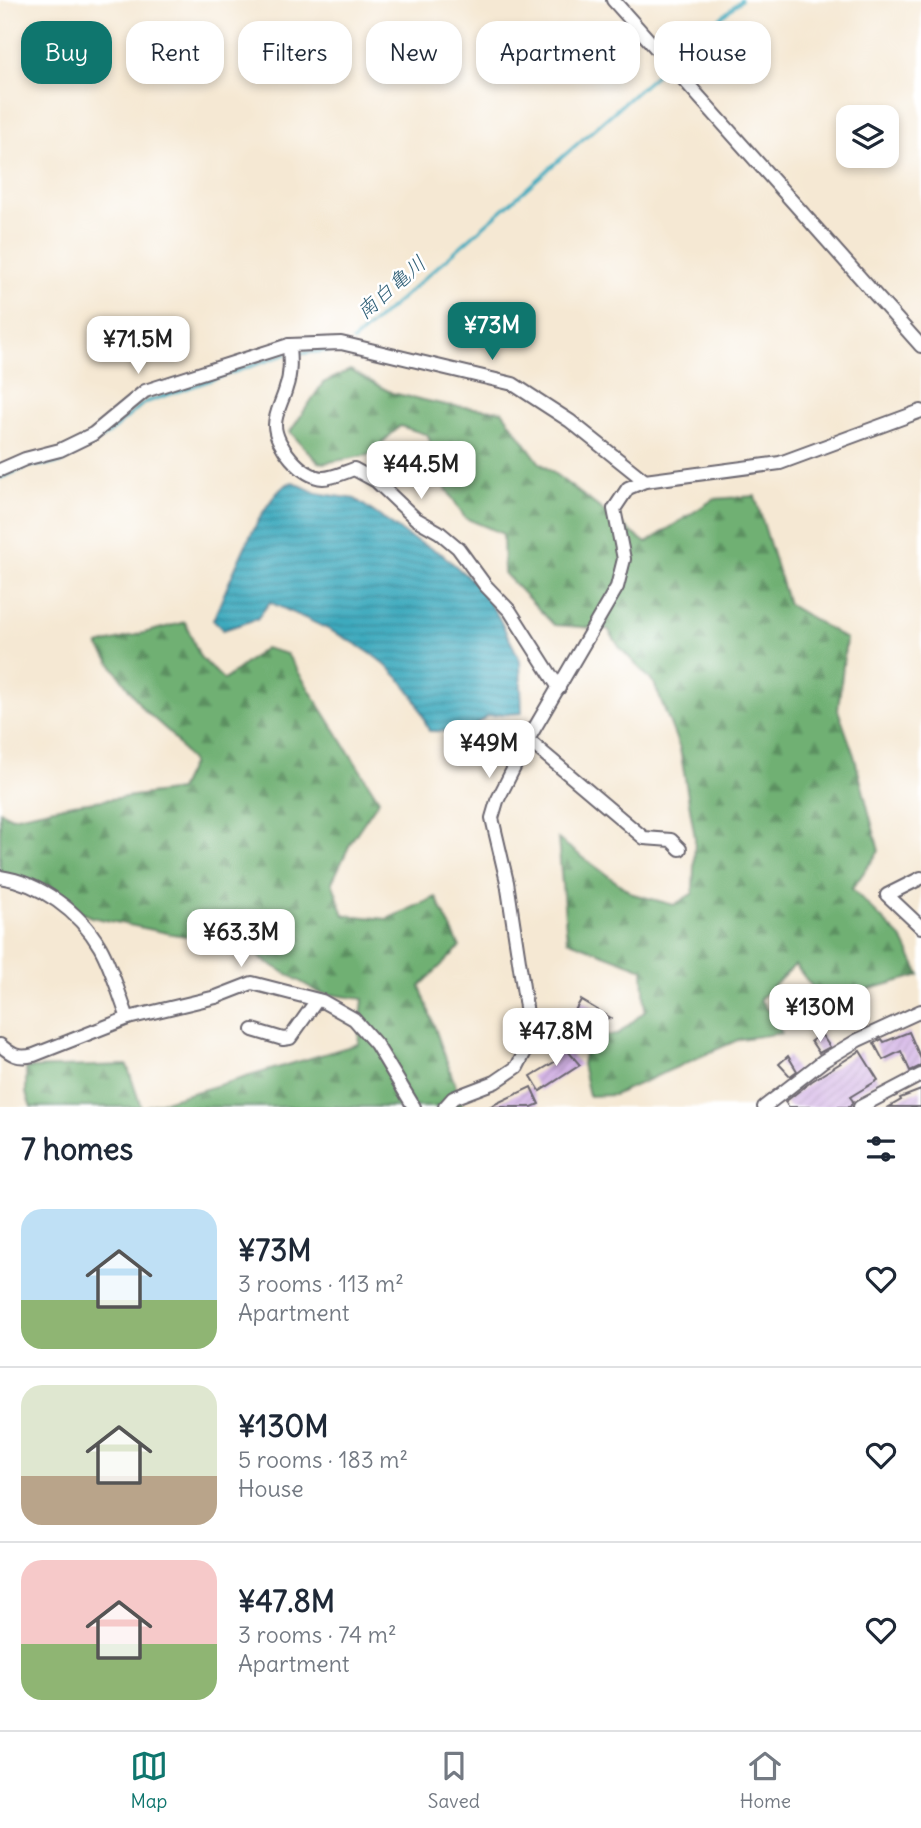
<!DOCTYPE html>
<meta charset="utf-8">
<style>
:root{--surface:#fff;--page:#f2f2f3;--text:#1f2937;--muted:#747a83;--line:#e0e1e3;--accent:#0f766e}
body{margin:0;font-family:Delius,"Klee One",sans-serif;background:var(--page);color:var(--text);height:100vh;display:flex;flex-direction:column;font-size:26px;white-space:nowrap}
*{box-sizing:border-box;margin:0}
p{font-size:23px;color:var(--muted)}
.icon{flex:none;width:38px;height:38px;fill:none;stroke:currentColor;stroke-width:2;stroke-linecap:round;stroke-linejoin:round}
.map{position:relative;height:1107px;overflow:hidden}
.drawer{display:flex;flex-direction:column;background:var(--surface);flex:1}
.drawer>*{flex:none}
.hud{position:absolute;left:21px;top:21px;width:880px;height:63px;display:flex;gap:14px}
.buttons{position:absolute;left:836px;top:105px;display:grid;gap:14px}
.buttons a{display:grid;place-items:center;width:63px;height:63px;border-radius:14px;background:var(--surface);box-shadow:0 4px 10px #0003;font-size:35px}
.price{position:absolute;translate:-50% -60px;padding:0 16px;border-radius:14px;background:#fff;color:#222;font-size:23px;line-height:46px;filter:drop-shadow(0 2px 4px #0008)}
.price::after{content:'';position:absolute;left:50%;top:42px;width:21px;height:16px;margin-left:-10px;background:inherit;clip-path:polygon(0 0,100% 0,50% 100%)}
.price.current{background:var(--accent);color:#fff}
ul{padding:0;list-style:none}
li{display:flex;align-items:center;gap:21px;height:175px;padding:0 21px}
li+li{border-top:2px solid var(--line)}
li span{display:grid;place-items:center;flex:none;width:196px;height:140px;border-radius:21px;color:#555}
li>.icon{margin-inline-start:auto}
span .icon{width:84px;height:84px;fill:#fffc;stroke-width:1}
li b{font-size:30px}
h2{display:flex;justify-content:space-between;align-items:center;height:84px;padding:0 21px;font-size:30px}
.chip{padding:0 24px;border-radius:21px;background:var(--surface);box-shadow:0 4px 10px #0003;font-size:24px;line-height:63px}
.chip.current{background:var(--accent);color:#fff}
.menu{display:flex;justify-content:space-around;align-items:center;height:98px;border-top:2px solid var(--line);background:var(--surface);font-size:19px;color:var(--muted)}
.menu a{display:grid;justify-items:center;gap:4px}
.menu .current{color:var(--accent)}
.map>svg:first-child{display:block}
.forest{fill:url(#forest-firs);stroke:#486957;stroke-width:2}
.water{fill:url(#water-rules);stroke:#30667c;stroke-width:2}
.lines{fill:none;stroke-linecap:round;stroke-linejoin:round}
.stream{stroke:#3eaabe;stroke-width:3.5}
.building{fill:url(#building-hatch)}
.street-casing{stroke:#6c6770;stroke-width:16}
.street{stroke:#fff;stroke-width:12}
.labels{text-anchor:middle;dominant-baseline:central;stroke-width:5;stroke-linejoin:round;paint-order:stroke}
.water-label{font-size:21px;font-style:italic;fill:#2f5f76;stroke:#fff}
</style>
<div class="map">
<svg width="921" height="1107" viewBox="0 0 921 1107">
<defs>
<pattern id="forest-firs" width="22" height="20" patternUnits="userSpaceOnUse" patternTransform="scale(1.75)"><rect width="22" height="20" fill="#6fb073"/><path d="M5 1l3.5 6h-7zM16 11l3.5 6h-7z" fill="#5b8f60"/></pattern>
<pattern id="water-rules" width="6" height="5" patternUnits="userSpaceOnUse" patternTransform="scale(1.75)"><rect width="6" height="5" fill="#3eaabe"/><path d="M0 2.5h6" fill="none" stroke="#348a9c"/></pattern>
<pattern id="building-hatch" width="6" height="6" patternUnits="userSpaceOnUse" patternTransform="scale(1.75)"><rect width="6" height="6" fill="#d3b3e5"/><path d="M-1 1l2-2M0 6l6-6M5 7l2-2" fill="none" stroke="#b59ac5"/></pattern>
</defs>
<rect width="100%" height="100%" fill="#fff"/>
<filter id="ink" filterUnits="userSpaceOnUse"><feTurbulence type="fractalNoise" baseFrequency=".0143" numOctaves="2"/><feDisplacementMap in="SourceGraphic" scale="14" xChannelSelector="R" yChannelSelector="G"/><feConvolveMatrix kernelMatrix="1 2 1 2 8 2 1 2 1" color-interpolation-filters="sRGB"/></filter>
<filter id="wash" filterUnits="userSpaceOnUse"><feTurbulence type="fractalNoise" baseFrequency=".00686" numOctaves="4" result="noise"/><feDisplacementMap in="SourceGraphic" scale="28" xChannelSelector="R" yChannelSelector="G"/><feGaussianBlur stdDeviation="1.57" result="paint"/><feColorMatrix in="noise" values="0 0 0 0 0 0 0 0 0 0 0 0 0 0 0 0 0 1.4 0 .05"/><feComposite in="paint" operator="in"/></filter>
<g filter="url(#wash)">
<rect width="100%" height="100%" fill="#f5e8d3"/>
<g class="forest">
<polygon points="350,370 392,393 446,405 502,411 539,462 646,543 714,499 755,496 788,604 846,639 838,710 854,755 879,851 852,889 903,940 920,975 824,1002 795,965 760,999 782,1033 740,1039 614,1095 589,1096 582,1064 587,1036 617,1035 645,1011 643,969 567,940 558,839 633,894 674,905 693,893 695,838 680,749 654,683 620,648 608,629 554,625 504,573 503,534 465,518 442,482 428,435 400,426 369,455 324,463 318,462 290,432 323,383"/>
<polygon points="185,622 200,657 224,680 265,648 287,654 379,800 352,840 332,882 344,915 387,919 436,897 460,947 420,986 463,1107 144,1107 358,1044 363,999 320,993 263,960 247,944 172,934 91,917 0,873 0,811 12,817 73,804 179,790 192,763 169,732 143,709 98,645"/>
<polygon points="127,1065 141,1107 31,1107 26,1093 26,1068"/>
</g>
<path class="water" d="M293,482L316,493L355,499L409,537L442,554L477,585L498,616L520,660L522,713L487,716L467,732L429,731C424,720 420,706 413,696C380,646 321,627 270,602L257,619L223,630L213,620C226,592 264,487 293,482Z"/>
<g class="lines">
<g class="stream">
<polyline points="353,341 741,0"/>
<polyline points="294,354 345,349"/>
<polyline points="0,478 30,466 60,463 108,434 144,403 286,354"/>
</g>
</g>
<g id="blocks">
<g class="building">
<polygon points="581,1000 611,1018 606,1019 599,1030 573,1014"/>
<polygon points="558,1011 561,1027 543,1030 541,1014"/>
<polygon points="909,1032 921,1059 921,1066 910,1071 901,1051 883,1060 874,1043 882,1039 884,1042"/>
<polygon points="821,1034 830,1047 819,1053 811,1041"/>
<polygon points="561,1043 580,1065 540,1091 531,1076 556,1061 549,1053"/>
<polygon points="860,1051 878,1080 850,1097 853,1101 850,1107 789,1107 785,1102 812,1081"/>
<polygon points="788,1056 797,1071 790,1076 779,1064"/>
<polygon points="531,1087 539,1104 532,1107 489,1107"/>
<polygon points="921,1090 921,1107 889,1107 901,1100 900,1098"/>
</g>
</g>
</g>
<g filter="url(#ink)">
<use href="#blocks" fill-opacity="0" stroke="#6c6770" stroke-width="2"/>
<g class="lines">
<defs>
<g id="street">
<polyline points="613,0 921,346"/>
<path d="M289,345C290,360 291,374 286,388C283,400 275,413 275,425C275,445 302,477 323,478C333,478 345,472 354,469L376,481L416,519L439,532L458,548L485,585L510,611L559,688"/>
<polyline points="0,470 25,459 60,450 93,434 145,391 289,345 341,343 513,384 570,421 645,481"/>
<polyline points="528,740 644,838 671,840 680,849"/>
<path d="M0,877C40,883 79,911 100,947C112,968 119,995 128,1018"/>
<polyline points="921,878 887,895 921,927"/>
<polyline points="253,1030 283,1039 290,1038 317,1000"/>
<path d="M0,1045C12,1055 18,1059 34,1055L128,1018L216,997L252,983L322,1001L354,1019L376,1044L414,1107"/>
<polyline points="445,1107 453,1098 495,1082 517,1067 531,1040 507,882 492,818 497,801 530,736 617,587 624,559 614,509 628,488 645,481 780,463 921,411"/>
<polyline points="764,1107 823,1061 858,1040 921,1011"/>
<polyline points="860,1107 921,1075"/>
</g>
</defs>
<use href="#street" class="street-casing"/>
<use href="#street" class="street"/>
</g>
</g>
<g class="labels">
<g class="water-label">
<text transform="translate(391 287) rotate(-41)">南白亀川</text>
</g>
</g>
</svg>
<div class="buttons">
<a><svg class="icon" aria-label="layers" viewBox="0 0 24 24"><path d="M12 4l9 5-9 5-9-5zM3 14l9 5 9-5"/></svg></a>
</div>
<b class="price current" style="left:492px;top:362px">¥73M</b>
<b class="price" style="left:138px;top:376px">¥71.5M</b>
<b class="price" style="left:421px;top:501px">¥44.5M</b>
<b class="price" style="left:489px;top:780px">¥49M</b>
<b class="price" style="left:241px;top:969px">¥63.3M</b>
<b class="price" style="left:820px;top:1044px">¥130M</b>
<b class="price" style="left:556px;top:1068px">¥47.8M</b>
<div class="hud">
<a class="chip current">Buy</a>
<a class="chip">Rent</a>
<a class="chip">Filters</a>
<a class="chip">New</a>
<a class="chip">Apartment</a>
<a class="chip">House</a>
</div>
</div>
<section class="drawer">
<h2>7 homes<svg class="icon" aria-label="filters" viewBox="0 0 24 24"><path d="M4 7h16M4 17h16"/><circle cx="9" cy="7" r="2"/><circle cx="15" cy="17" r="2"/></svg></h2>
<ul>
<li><span style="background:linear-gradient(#bfe0f5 65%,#8fb573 0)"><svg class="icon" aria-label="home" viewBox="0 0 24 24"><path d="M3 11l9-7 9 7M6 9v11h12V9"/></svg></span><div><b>¥73M</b><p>3 rooms · 113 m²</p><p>Apartment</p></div><svg class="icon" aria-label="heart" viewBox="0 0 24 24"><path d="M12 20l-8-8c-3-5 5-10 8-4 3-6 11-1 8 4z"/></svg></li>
<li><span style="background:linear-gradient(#dfe7d0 65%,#b9a48a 0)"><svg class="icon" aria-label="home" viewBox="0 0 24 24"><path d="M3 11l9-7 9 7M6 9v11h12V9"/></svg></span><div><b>¥130M</b><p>5 rooms · 183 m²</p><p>House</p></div><svg class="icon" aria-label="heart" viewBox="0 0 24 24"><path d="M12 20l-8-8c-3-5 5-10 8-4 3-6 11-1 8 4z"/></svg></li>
<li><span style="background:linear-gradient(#f6c9c9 60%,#8fb573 0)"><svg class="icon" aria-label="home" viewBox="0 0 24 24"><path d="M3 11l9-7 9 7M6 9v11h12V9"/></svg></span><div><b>¥47.8M</b><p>3 rooms · 74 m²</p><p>Apartment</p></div><svg class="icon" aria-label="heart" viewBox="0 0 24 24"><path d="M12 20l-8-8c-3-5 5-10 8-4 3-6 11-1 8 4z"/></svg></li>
</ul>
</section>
<nav class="menu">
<a class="current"><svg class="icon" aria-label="map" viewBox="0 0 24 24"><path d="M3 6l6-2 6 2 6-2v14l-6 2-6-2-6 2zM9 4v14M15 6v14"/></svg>Map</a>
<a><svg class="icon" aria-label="saved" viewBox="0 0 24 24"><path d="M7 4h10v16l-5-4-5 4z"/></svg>Saved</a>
<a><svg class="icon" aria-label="home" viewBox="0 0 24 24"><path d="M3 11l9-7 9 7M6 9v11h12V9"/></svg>Home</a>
</nav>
